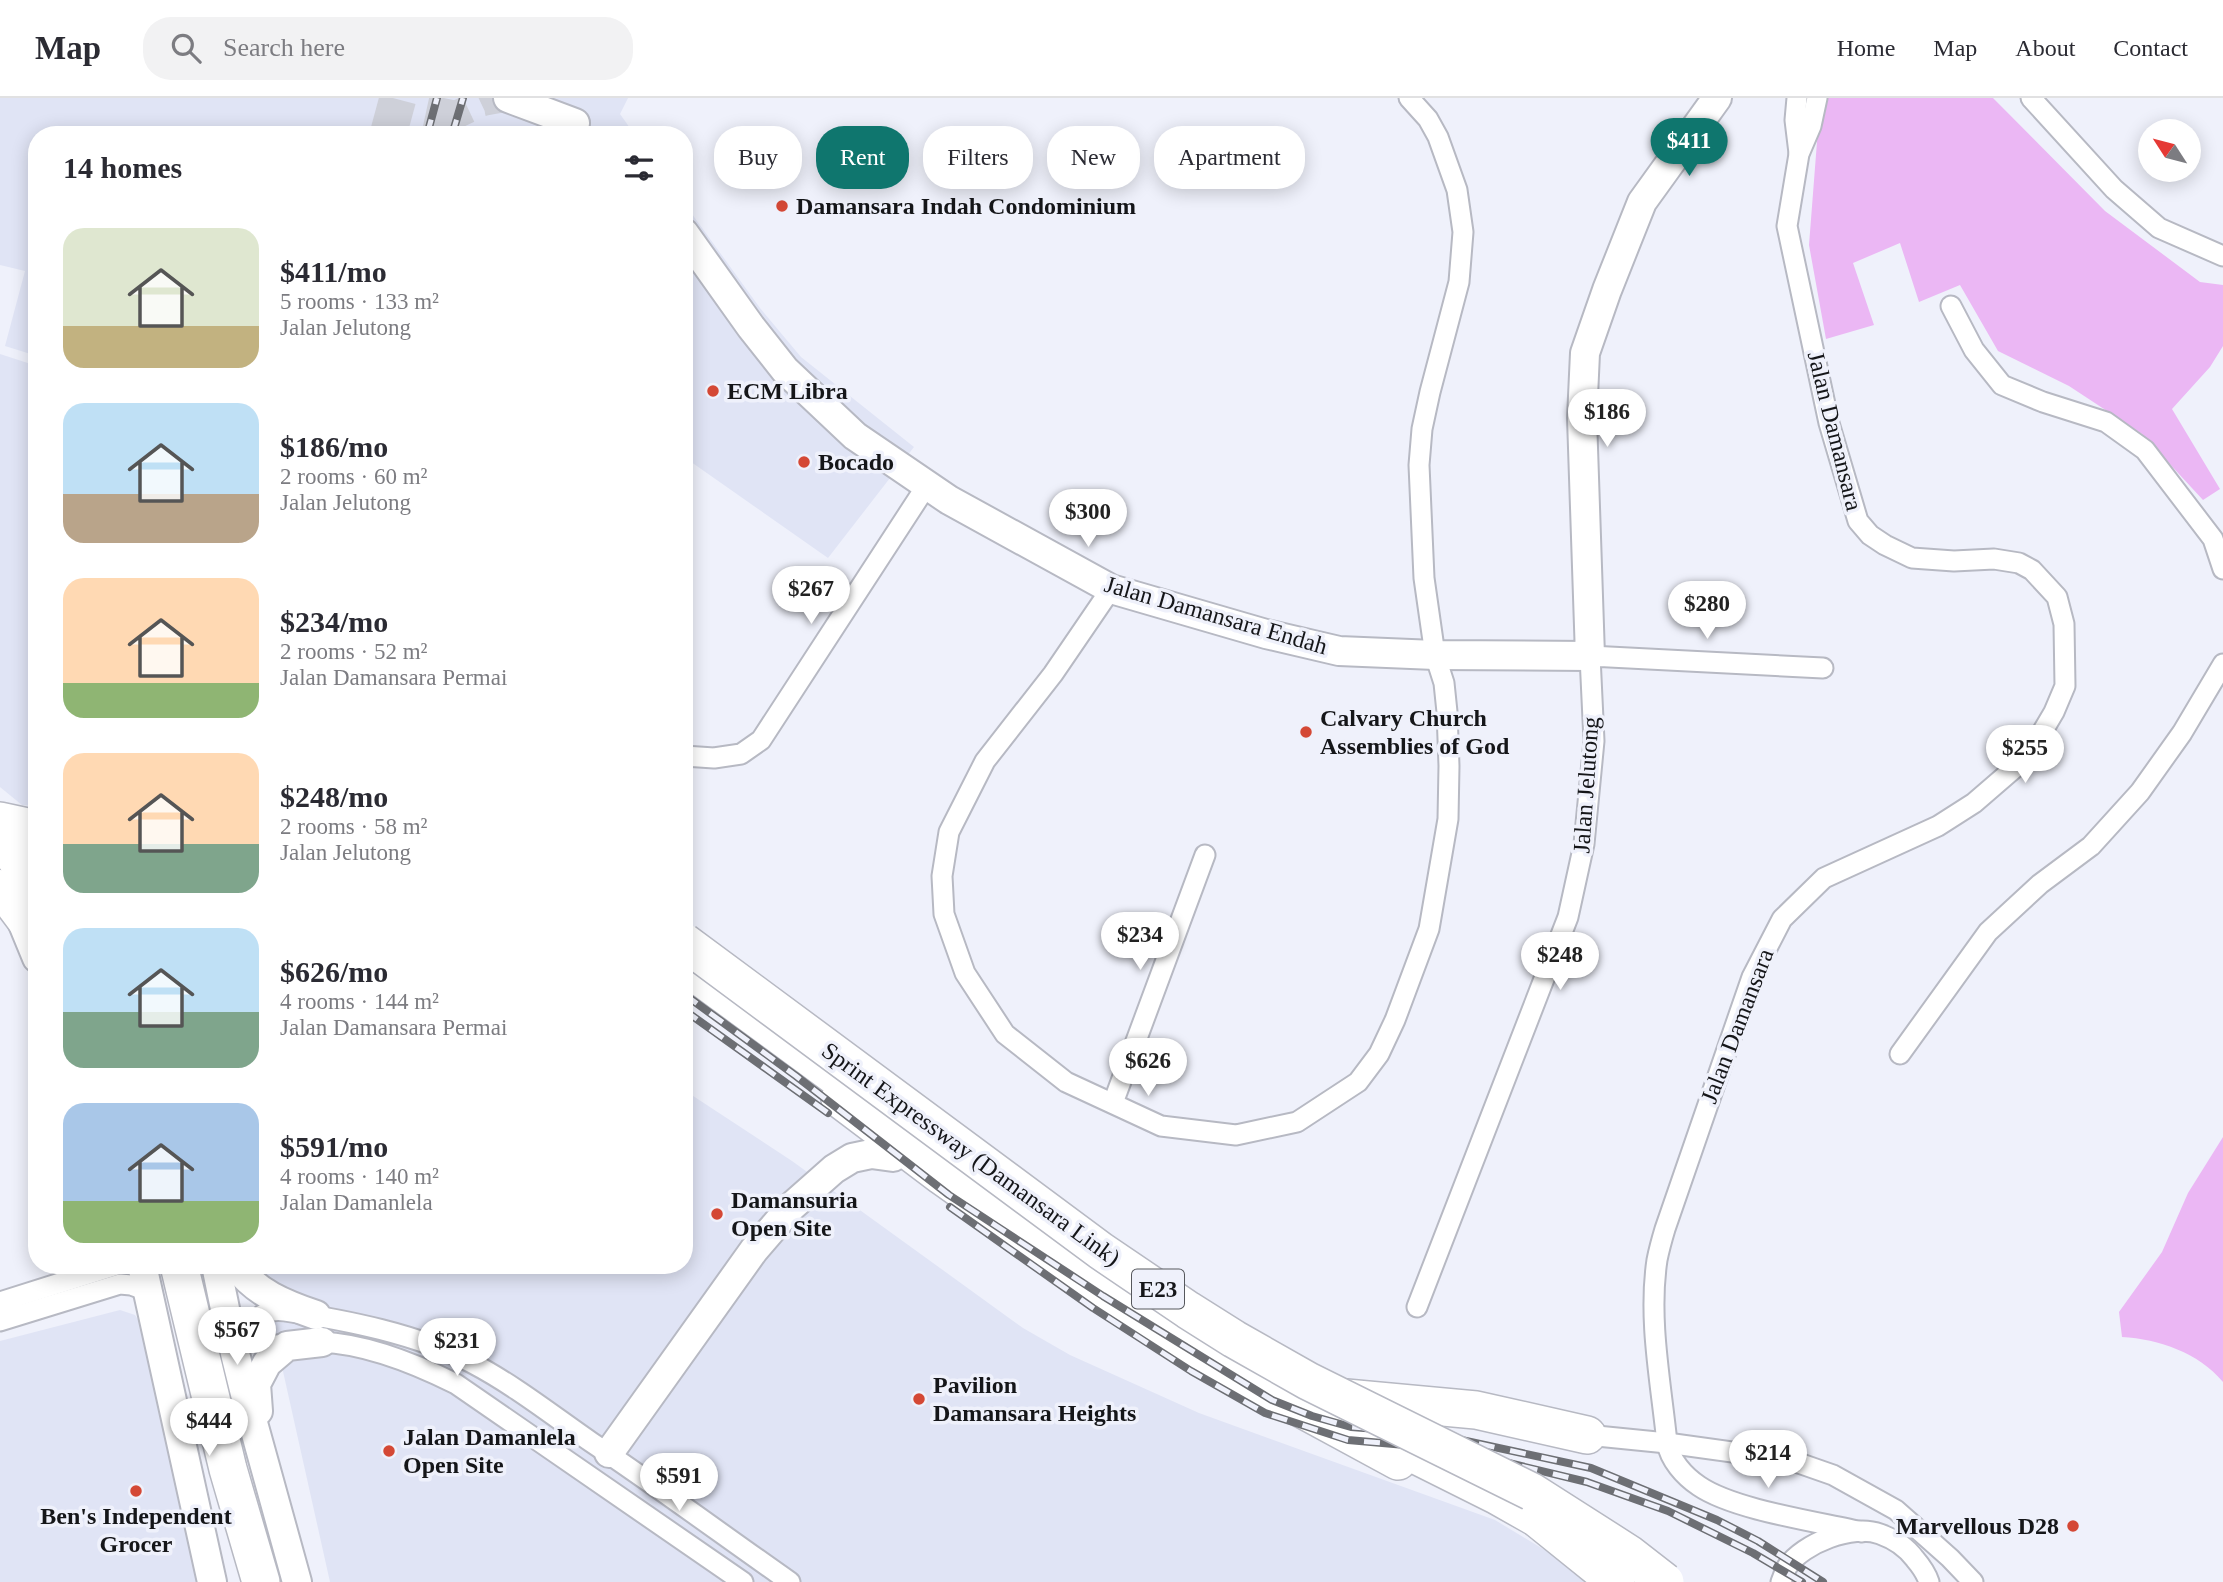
<!DOCTYPE html>
<meta charset="utf-8">
<style>
:root{--surface:#fff;--page:#f2f2f3;--text:#2b2b33;--muted:#7c7c81;--line:#e1e1e2;--accent:#0f766e}
body{margin:0;font-family:"Times New Roman",serif;background:var(--page);color:var(--text);height:100vh;display:flex;flex-direction:column;font-size:26px;white-space:nowrap}
*{box-sizing:border-box;margin:0}
p{font-size:23px;color:var(--muted)}
.icon{flex:none;width:38px;height:38px;fill:none;stroke:currentColor;stroke-width:2;stroke-linecap:round;stroke-linejoin:round}
.map{position:relative;flex:1;overflow:hidden}
.panel{position:absolute;left:28px;top:28px;width:665px;height:1148px;display:flex;flex-direction:column;background:var(--surface);border-radius:28px;box-shadow:0 4px 18px #0003}
.panel>*{flex:none}
.top-card{position:absolute;left:714px;top:28px;width:665px;height:63px;display:flex;gap:14px}
.needle{width:46px;rotate:306deg}
.buttons{position:absolute;left:2138px;top:21px;display:grid;gap:14px}
.buttons a{display:grid;place-items:center;width:63px;height:63px;border-radius:50%;background:var(--surface);box-shadow:0 4px 18px #0003;font-size:35px}
.price{position:absolute;translate:-50% -60px;padding:0 16px;border-radius:24px;background:#fff;color:#222;font-size:23px;line-height:46px;filter:drop-shadow(0 2px 4px #0008)}
.price::after{content:'';position:absolute;left:50%;top:42px;width:21px;height:16px;margin-left:-10px;background:inherit;clip-path:polygon(0 0,100% 0,50% 100%)}
.price.current{background:var(--accent);color:#fff}
ul{padding:0;list-style:none}
li{display:flex;align-items:center;gap:21px;height:175px;padding:0 35px}
li span{display:grid;place-items:center;flex:none;width:196px;height:140px;border-radius:21px;color:#555}
li>.icon{margin-inline-start:auto}
span .icon{width:84px;height:84px;fill:#fffc;stroke-width:1}
li b{font-size:30px}
h2{display:flex;justify-content:space-between;align-items:center;height:84px;padding:0 35px;font-size:30px}
.tag{padding:0 24px;border-radius:28px;background:var(--surface);box-shadow:0 4px 18px #0003;font-size:24px;line-height:63px}
.tag.current{background:var(--accent);color:#fff}
header{display:flex;align-items:center;gap:42px;box-sizing:border-box;height:98px;padding:0 35px;background:var(--surface);border-bottom:2px solid var(--line)}
header strong{font-size:33px}
nav{display:flex;gap:38px;margin-inline-start:auto;font-size:24px}
.search{width:490px;height:63px;background:var(--page);display:flex;align-items:center;gap:18px;box-sizing:border-box;padding:0 24px;border-radius:28px;color:var(--muted);font-size:26px}
.map>svg:first-child{display:block}
.built{fill:#e0e4f5}
.green{fill:#ebb7f4}
.lines{fill:none;stroke-linecap:round;stroke-linejoin:round}
.secondary-tunnel{stroke:#ced0d9;stroke-width:28;stroke-dasharray:28 14;stroke-linecap:butt}
.highway-tunnel{stroke:#ced0d9;stroke-width:37;stroke-dasharray:37 18;stroke-linecap:butt}
.street-casing{stroke:#b7b9c3;stroke-width:23}
.secondary-casing{stroke:#b7b9c3;stroke-width:32}
.highway-casing{stroke:#b7b9c3;stroke-width:40}
.street{stroke:#fff;stroke-width:19}
.secondary{stroke:#fff;stroke-width:28}
.highway{stroke:#fff;stroke-width:37}
.rail-casing{stroke:#6d6f74;stroke-width:8}
.rail{stroke:#eff1fb;stroke-width:5;stroke-dasharray:16;stroke-linecap:butt}
.highway-bridge-casing{stroke:#b7b9c3;stroke-width:40;stroke-linecap:butt}
.highway-bridge{stroke:#fff;stroke-width:37}
.poi-dot{fill:#d44835;stroke:#eff1fb;stroke-width:2.5}
.labels{text-anchor:middle;dominant-baseline:central;stroke-width:7;stroke-linejoin:round;paint-order:stroke}
.shield{fill:#eff1fb;stroke:#56585d;stroke-width:2}
.shield-label{font-size:23px;font-weight:bold;fill:#151619}
.poi-label{font-size:24px;font-weight:bold;fill:#151619;stroke:#eff1fb;text-anchor:start}
.street-label{font-size:24px;fill:#151619;stroke:#eff1fb}
</style>
<header>
<strong>Map</strong>
<div class="search"><svg class="icon" aria-label="search" viewBox="0 0 24 24"><circle cx="10" cy="10" r="6"/><path d="M15 15l6 6"/></svg>Search here</div>
<nav><a>Home</a><a>Map</a><a>About</a><a>Contact</a></nav>
</header>
<div class="map">
<svg width="2223" height="1484" viewBox="0 0 2223 1484">
<rect width="100%" height="100%" fill="#eff1fb"/>
<g class="built">
<polygon points="0,0 628,0 620,16 635,37 37,37 37,258 5,248 25,173 0,167"/>
<polygon points="684,105 760,210 801,259 914,349 828,460 684,359"/>
<polygon points="0,256 37,268 37,708 22,707 0,689"/>
<polygon points="684,992 792,1063 1023,1230 1070,1257 1199,1315 1495,1422 1558,1460 1585,1484 330,1484 274,1233 245,1167 684,1167"/>
<polygon points="120,1212 135,1217 139,1223 144,1236 200,1484 0,1484 0,1243"/>
</g>
<g class="green">
<polygon points="1824,0 1993,0 2105,113 2200,184 2223,187 2223,248 2210,269 2172,311 2220,391 2203,402 2142,336 2069,288 1998,253 1960,187 1919,204 1900,145 1853,165 1874,227 1826,241 1809,147 1819,18"/>
<path d="M2223,1039V1284C2199,1255 2159,1241 2122,1239L2119,1214L2162,1154L2188,1095Z"/>
</g>
<g class="lines">
<polyline class="secondary-tunnel" points="443,23 483,4 505,0"/>
<g class="highway-tunnel">
<polyline points="388,37 398,0"/>
<polyline points="440,37 448,0"/>
</g>
<defs>
<g id="street">
<polyline points="1797,0 1795,22 1799,55"/>
<path d="M1817,0L1811,28L1799,56L1787,128L1829,325L1858,423L1870,437L1885,447L1912,460L1954,463L1994,461L2019,465L2032,472L2057,499L2064,526L2065,588L2054,614L2034,648L2018,667L1974,705L1938,728L1824,780L1782,821L1752,879L1665,1131C1662,1141 1659,1152 1657,1162C1648,1222 1661,1285 1667,1345C1670,1362 1684,1378 1699,1388C1734,1412 1819,1424 1862,1434"/>
<polyline points="2031,0 2114,91 2159,130 2223,158"/>
<polyline points="1951,208 1974,252 2002,287 2043,304 2106,324 2145,352 2213,441 2223,471"/>
<polyline points="1111,491 1053,576 985,663 949,734 942,778 944,816 965,875 1005,936 1066,984 1161,1028 1236,1037 1297,1024 1358,984 1379,956 1395,922 1429,831 1448,721 1449,668 1447,614 1444,585 1435,557 1424,480 1419,367 1422,331 1430,294 1459,184 1463,134 1457,92 1438,39 1428,21 1409,0"/>
<polyline points="684,658 714,660 741,656 761,642 927,387"/>
<polyline points="1900,956 1988,834 2040,786 2091,748 2140,694 2182,635 2223,566"/>
<polyline points="1113,1005 1205,757"/>
<polyline points="0,1204 117,1167"/>
<polyline points="1417,1209 1568,819 1584,746 1594,643 1590,558 1823,570"/>
<polyline points="0,1223 120,1186 131,1187 148,1193"/>
<polyline points="1587,1337 1667,1345 1790,1362 1833,1377 1896,1412 1950,1460 1973,1484"/>
<path d="M743,1484L456,1286C416,1266 367,1246 321,1244C307,1244 279,1249 268,1246C244,1238 254,1208 285,1213C345,1222 418,1236 472,1265C514,1287 552,1317 591,1344C658,1389 723,1437 790,1484"/>
<path d="M1781,1484C1783,1479 1785,1473 1787,1469C1803,1445 1853,1426 1880,1436C1894,1441 1907,1450 1915,1461C1921,1468 1926,1475 1929,1484"/>
</g>
<g id="secondary">
<polyline points="508,0 575,25"/>
<polyline points="684,135 751,229 785,272 855,338 949,402 1111,491 1266,536 1339,553 1435,557 1590,558 1582,320 1585,255 1607,192 1642,104 1717,0"/>
<polyline points="0,786 16,809 37,860"/>
<polyline points="142,1167 212,1484"/>
<polyline points="216,1167 230,1235 245,1296 297,1484"/>
<path d="M235,1167C256,1195 284,1206 316,1217"/>
<polyline points="258,1313 256,1286 267,1265 287,1248 322,1244"/>
<polyline points="609,1355 754,1152 791,1109 834,1071 852,1060 871,1056 893,1059"/>
</g>
<g id="highway">
<polyline points="0,723 37,731"/>
<polyline points="0,738 37,791"/>
<polyline points="16,809 37,837"/>
<polyline points="684,867 873,1006"/>
<polyline points="840,1001 942,1078 1124,1207 1258,1287 1398,1363"/>
<polyline points="179,1167 228,1371 261,1484"/>
<polyline points="1346,1300 1476,1312 1587,1337"/>
<polyline points="1380,1339 1496,1397 1567,1437"/>
</g>
</defs>
<use href="#street" class="street-casing"/>
<use href="#secondary" class="secondary-casing"/>
<use href="#highway" class="highway-casing"/>
<use href="#street" class="street"/>
<use href="#secondary" class="secondary"/>
<use href="#highway" class="highway"/>
<defs>
<g id="rail">
<polyline points="427,37 437,0"/>
<polyline points="452,37 463,0"/>
<polyline points="684,896 796,978 949,1097 1103,1198 1272,1302 1312,1318 1351,1329 1429,1335 1591,1370 1717,1422 1758,1443 1823,1484"/>
<polyline points="684,912 828,1015"/>
<polyline points="950,1109 1093,1210 1191,1273 1265,1315 1348,1342 1428,1349 1492,1361 1587,1384 1668,1413 1753,1455 1802,1484"/>
</g>
</defs>
<use href="#rail" class="rail-casing"/>
<use href="#rail" class="rail"/>
<defs>
<g id="highway-bridge">
<polyline points="684,844 1101,1153 1188,1212 1234,1241 1308,1283 1532,1394 1629,1456 1665,1484"/>
<polyline points="1538,1421 1616,1484"/>
</g>
</defs>
<use href="#highway-bridge" class="highway-bridge-casing"/>
<use href="#highway-bridge" class="highway-bridge"/>
</g>
<g class="poi-dot">
<circle cx="782" cy="108" r="7"/>
<circle cx="713" cy="293" r="7"/>
<circle cx="804" cy="364" r="7"/>
<circle cx="1306" cy="634" r="7"/>
<circle cx="717" cy="1116" r="7"/>
<circle cx="919" cy="1301" r="7"/>
<circle cx="389" cy="1353" r="7"/>
<circle cx="136" cy="1393" r="7"/>
<circle cx="2073" cy="1428" r="7"/>
</g>
<g class="labels">
<rect class="shield" x="1132" y="1171.5" width="52" height="39" rx="5"/>
<g class="shield-label">
<text x="1158" y="1191">E23</text>
</g>
<g class="poi-label">
<text x="796" y="108">Damansara Indah Condominium</text>
<text x="727" y="293">ECM Libra</text>
<text x="818" y="364">Bocado</text>
<text x="1320" y="620">Calvary Church<tspan x="1320" dy="28">Assemblies of God</tspan></text>
<text x="731" y="1102">Damansuria<tspan x="731" dy="28">Open Site</tspan></text>
<text x="933" y="1287">Pavilion<tspan x="933" dy="28">Damansara Heights</tspan></text>
<text x="403" y="1339">Jalan Damanlela<tspan x="403" dy="28">Open Site</tspan></text>
<text x="136" y="1418" text-anchor="middle">Ben's Independent<tspan x="136" dy="28">Grocer</tspan></text>
<text x="2059" y="1428" text-anchor="end">Marvellous D28</text>
</g>
<g class="street-label">
<text transform="translate(1835 333) rotate(76)">Jalan Damansara</text>
<text transform="translate(1216 517) rotate(16)">Jalan Damansara Endah</text>
<text transform="translate(1586 687) rotate(-86)">Jalan Jelutong</text>
<text transform="translate(1737 928) rotate(-69)">Jalan Damansara</text>
<text transform="translate(971 1056) rotate(36)">Sprint Expressway (Damansara Link)</text>
</g>
</g>
</svg>
<div class="buttons">
<a><svg class="needle" viewBox="-14 -14 28 28"><path d="M0-13l5 13h-10z" fill="#e53935"/><path d="M0 13l5-13h-10z" fill="#7c7c81"/></svg></a>
</div>
<b class="price current" style="left:1689px;top:80px">$411</b>
<b class="price" style="left:1607px;top:351px">$186</b>
<b class="price" style="left:1088px;top:451px">$300</b>
<b class="price" style="left:811px;top:528px">$267</b>
<b class="price" style="left:1707px;top:543px">$280</b>
<b class="price" style="left:2025px;top:687px">$255</b>
<b class="price" style="left:1140px;top:874px">$234</b>
<b class="price" style="left:1560px;top:894px">$248</b>
<b class="price" style="left:1148px;top:1000px">$626</b>
<b class="price" style="left:237px;top:1269px">$567</b>
<b class="price" style="left:457px;top:1280px">$231</b>
<b class="price" style="left:209px;top:1360px">$444</b>
<b class="price" style="left:1768px;top:1392px">$214</b>
<b class="price" style="left:679px;top:1415px">$591</b>
<div class="top-card">
<a class="tag">Buy</a>
<a class="tag current">Rent</a>
<a class="tag">Filters</a>
<a class="tag">New</a>
<a class="tag">Apartment</a>
</div>
<section class="panel">
<h2>14 homes<svg class="icon" aria-label="filters" viewBox="0 0 24 24"><path d="M4 7h16M4 17h16"/><circle cx="9" cy="7" r="2"/><circle cx="15" cy="17" r="2"/></svg></h2>
<ul>
<li><span style="background:linear-gradient(#dfe7d0 70%,#c2b280 0)"><svg class="icon" aria-label="home" viewBox="0 0 24 24"><path d="M3 11l9-7 9 7M6 9v11h12V9"/></svg></span><div><b>$411/mo</b><p>5 rooms · 133 m²</p><p>Jalan Jelutong</p></div></li>
<li><span style="background:linear-gradient(#bfe0f5 65%,#b9a48a 0)"><svg class="icon" aria-label="home" viewBox="0 0 24 24"><path d="M3 11l9-7 9 7M6 9v11h12V9"/></svg></span><div><b>$186/mo</b><p>2 rooms · 60 m²</p><p>Jalan Jelutong</p></div></li>
<li><span style="background:linear-gradient(#ffd9b3 75%,#8fb573 0)"><svg class="icon" aria-label="home" viewBox="0 0 24 24"><path d="M3 11l9-7 9 7M6 9v11h12V9"/></svg></span><div><b>$234/mo</b><p>2 rooms · 52 m²</p><p>Jalan Damansara Permai</p></div></li>
<li><span style="background:linear-gradient(#ffd9b3 65%,#7fa58c 0)"><svg class="icon" aria-label="home" viewBox="0 0 24 24"><path d="M3 11l9-7 9 7M6 9v11h12V9"/></svg></span><div><b>$248/mo</b><p>2 rooms · 58 m²</p><p>Jalan Jelutong</p></div></li>
<li><span style="background:linear-gradient(#bfe0f5 60%,#7fa58c 0)"><svg class="icon" aria-label="home" viewBox="0 0 24 24"><path d="M3 11l9-7 9 7M6 9v11h12V9"/></svg></span><div><b>$626/mo</b><p>4 rooms · 144 m²</p><p>Jalan Damansara Permai</p></div></li>
<li><span style="background:linear-gradient(#a9c7e8 70%,#8fb573 0)"><svg class="icon" aria-label="home" viewBox="0 0 24 24"><path d="M3 11l9-7 9 7M6 9v11h12V9"/></svg></span><div><b>$591/mo</b><p>4 rooms · 140 m²</p><p>Jalan Damanlela</p></div></li>
</ul>
</section>
</div>
